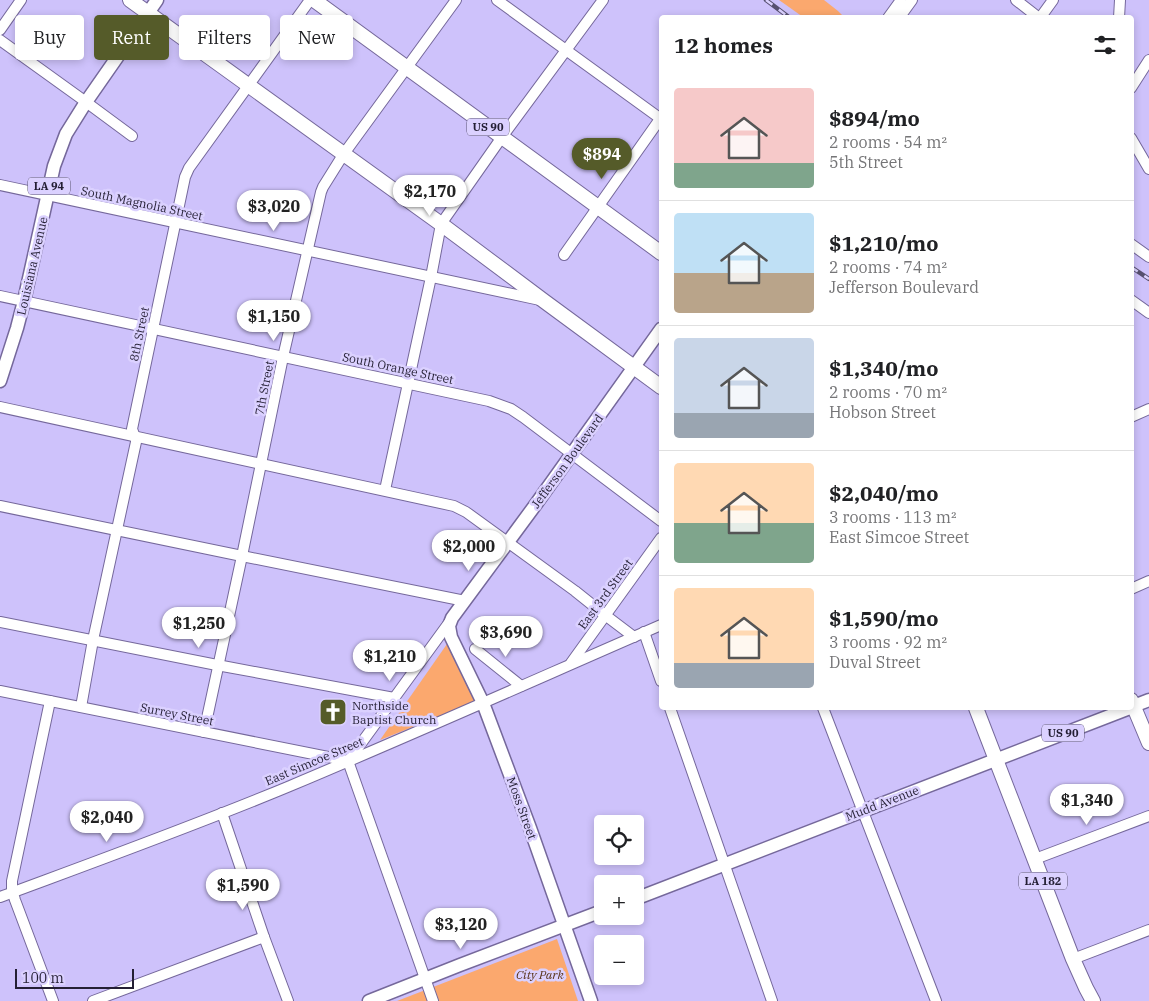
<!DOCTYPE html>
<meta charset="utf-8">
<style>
:root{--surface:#fff;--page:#f6f6f6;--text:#202124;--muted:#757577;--line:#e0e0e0;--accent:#555b29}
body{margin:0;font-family:"IBM Plex Serif",serif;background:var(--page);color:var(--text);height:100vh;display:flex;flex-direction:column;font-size:19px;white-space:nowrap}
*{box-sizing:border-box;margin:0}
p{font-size:16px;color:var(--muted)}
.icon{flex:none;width:28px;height:28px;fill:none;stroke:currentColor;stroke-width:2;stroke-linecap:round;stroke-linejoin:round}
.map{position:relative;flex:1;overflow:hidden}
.side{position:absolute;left:659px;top:15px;width:475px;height:695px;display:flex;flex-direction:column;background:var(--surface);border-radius:5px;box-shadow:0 2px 8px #0003}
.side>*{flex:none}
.hud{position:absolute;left:15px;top:15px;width:475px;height:45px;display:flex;gap:10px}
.tools{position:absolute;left:594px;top:815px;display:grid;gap:10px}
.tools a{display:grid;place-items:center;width:50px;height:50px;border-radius:5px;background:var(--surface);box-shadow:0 2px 8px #0003;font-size:25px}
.scale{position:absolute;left:15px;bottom:12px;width:119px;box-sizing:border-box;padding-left:5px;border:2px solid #241f34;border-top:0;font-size:14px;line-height:18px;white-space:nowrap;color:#241f34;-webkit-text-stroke:4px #dbd1ff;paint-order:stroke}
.price{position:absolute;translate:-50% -42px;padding:0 11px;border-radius:18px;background:#fff;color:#222;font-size:16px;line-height:32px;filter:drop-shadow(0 1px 2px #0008)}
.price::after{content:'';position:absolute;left:50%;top:30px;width:15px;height:11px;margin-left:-8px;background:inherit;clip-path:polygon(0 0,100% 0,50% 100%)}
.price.selected{background:var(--accent);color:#fff}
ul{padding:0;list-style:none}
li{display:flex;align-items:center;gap:15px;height:125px;padding:0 15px}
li+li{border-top:1px solid var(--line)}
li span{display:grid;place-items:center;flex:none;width:140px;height:100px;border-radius:5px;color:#555}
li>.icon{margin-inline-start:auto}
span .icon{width:60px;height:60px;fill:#fffc;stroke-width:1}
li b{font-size:21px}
h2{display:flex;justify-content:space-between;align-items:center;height:60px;padding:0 15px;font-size:21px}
.chip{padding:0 18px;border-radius:5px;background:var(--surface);box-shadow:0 2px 8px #0003;font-size:18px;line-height:45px}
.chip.selected{background:var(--accent);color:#fff}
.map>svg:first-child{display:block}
.green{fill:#fba86e}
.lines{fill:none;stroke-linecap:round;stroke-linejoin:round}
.minor-casing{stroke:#75689b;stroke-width:12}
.major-casing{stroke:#75689b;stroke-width:15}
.highway-casing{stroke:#75689b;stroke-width:16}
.minor{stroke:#fff;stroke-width:10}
.major{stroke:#fff;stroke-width:12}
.highway{stroke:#fff;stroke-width:14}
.rail-casing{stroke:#575070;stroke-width:4.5}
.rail{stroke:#dbd1ff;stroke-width:2.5;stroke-dasharray:8;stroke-linecap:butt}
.labels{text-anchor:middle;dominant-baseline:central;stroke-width:5;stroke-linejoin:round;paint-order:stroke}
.shield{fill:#dbd1ff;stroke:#5b5471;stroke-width:1}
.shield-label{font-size:11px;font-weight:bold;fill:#241f34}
.street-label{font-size:12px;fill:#241f34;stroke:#dbd1ff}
.poi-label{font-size:12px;fill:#241f34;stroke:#dbd1ff;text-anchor:start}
.park-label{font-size:12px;font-style:italic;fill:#583217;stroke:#dbd1ff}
</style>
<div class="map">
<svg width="1149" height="1001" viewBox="0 0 1149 1001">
<rect width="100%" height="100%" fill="#cec2fb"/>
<g class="green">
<polygon points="779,0 824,0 838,11 844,17 803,17"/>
<polygon points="447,644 478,701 380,740"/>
<polygon points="557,939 578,1001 397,1001"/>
</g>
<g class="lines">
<defs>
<g id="minor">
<polyline points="497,0 661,119"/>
<polyline points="1016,0 1039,18"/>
<polyline points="888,18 901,0"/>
<polyline points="899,18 912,0"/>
<polyline points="1040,18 1053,0"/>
<polyline points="1119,18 1120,0"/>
<polyline points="0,30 21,0"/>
<polyline points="0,40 86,102 132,136"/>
<polyline points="1131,88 1149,60"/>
<polyline points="1131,138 1149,169"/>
<polyline points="0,185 540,300"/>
<polyline points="1131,244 1149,257"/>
<polyline points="564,255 660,119"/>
<polyline points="0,296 489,401 511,409 523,417 661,521"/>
<polyline points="1131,300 1149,313"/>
<polyline points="0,407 454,506 466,512 575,591 605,615 634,637"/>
<polyline points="1131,417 1149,409"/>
<polyline points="385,490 431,277 441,224 502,137 603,0"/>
<polyline points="0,506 242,556 465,601"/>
<polyline points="1131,589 1149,581"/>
<polyline points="0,622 217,665 394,698"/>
<polyline points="644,632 661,681"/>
<polyline points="475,649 521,686"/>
<polyline points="571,663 661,538"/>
<polyline points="0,691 348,761"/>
<polyline points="50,701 12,881 12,890 15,900 53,1001"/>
<polyline points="81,707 93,640 136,442 136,440 132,429 185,177 189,168 310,0"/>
<polyline points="670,708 772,1001"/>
<polyline points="823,708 936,1001"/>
<polyline points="204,732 242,556 283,357 321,192 323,187 343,155 456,0"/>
<polyline points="349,760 451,620"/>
<polyline points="348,761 433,1001"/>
<polyline points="222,813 264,937 288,1001"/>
<polyline points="1035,859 1149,816"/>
<path d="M0,897C97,861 194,826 290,786C414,734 537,679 661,625"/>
<polyline points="1073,959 1149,930"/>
<polyline points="93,1001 264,937"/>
</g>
<g id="major">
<polyline points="0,381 17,328 24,301 54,166 66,134 86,102 157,0"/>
<polyline points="1131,707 1149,700"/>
<polyline points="635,899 1130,708"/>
<polyline points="369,1001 460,965 602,911"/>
<polyline points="591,1001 530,828 483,703 451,637 449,626 452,618 536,504 661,329"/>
</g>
<g id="highway">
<polyline points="130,0 441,224 544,301 661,387"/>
<polyline points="314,0 661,253"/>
<polyline points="1131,700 1149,743"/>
<polyline points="976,708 1073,959 1086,988 1093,1001"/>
</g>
</defs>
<use href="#minor" class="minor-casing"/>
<use href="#major" class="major-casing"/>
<use href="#highway" class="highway-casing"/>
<use href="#minor" class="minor"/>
<use href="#major" class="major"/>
<use href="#highway" class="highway"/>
<defs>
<g id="rail">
<polyline points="766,0 790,18"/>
<polyline points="1131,267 1149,279"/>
</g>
</defs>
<use href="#rail" class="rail-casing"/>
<use href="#rail" class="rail"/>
</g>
<defs>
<symbol id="church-square" viewBox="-11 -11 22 22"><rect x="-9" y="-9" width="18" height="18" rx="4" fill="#555b29" stroke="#dbd1ff"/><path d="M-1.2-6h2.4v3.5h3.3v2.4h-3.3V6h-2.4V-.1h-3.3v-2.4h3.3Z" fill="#fff"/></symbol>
</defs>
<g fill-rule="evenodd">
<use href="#church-square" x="317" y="696" width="32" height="32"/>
</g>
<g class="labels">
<g class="shield">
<rect x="467" y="118.5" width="42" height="17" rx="4"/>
<rect x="28" y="177.5" width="42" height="17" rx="4"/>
<rect x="1042" y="724.5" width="42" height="17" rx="4"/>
<rect x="1019" y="872.5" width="48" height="17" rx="4"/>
</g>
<g class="shield-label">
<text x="488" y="127">US 90</text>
<text x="49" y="186">LA 94</text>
<text x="1063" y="733">US 90</text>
<text x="1043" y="881">LA 182</text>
</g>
<g class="street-label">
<text transform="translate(142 203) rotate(12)">South Magnolia Street</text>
<text transform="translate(32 266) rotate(-77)">Louisiana Avenue</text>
<text transform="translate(139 334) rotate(-78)">8th Street</text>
<text transform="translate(398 368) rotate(12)">South Orange Street</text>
<text transform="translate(264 388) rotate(-79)">7th Street</text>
<text transform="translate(567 461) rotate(-54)">Jefferson Boulevard</text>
<text transform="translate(605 594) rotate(-54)">East 3rd Street</text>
<text transform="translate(177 714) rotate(11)">Surrey Street</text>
<text transform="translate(314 761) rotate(-23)">East Simcoe Street</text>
<text transform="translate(882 803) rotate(-21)">Mudd Avenue</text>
<text transform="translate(522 808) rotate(70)">Moss Street</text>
</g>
<g class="poi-label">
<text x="352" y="705">Northside<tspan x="352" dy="14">Baptist Church</tspan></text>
</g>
<g class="park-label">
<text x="540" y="974">City Park</text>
</g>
</g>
</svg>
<div class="tools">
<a><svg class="icon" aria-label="locate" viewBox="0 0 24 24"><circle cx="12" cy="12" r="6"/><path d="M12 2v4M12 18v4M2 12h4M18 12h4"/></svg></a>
<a>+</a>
<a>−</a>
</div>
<div class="scale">100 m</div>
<b class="price selected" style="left:602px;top:180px">$894</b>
<b class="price" style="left:430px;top:217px">$2,170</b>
<b class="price" style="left:274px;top:232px">$3,020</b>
<b class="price" style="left:274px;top:342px">$1,150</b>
<b class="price" style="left:469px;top:572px">$2,000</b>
<b class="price" style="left:199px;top:649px">$1,250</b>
<b class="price" style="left:506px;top:658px">$3,690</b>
<b class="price" style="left:390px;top:682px">$1,210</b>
<b class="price" style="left:1087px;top:826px">$1,340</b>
<b class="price" style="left:107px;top:843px">$2,040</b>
<b class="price" style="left:243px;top:911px">$1,590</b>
<b class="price" style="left:461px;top:950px">$3,120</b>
<div class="hud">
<a class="chip">Buy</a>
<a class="chip selected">Rent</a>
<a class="chip">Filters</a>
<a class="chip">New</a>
</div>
<section class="side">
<h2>12 homes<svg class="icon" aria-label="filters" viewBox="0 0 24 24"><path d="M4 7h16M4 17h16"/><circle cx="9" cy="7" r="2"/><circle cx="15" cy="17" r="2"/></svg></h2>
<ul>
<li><span style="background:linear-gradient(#f6c9c9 75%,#7fa58c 0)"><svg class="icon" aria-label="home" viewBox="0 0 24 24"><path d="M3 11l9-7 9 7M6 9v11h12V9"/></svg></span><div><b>$894/mo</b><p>2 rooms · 54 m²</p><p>5th Street</p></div></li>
<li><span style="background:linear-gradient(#bfe0f5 60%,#b9a48a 0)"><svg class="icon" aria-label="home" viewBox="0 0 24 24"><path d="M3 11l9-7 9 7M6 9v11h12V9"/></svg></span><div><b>$1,210/mo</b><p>2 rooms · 74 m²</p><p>Jefferson Boulevard</p></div></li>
<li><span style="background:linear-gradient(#c9d6e8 75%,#9aa5b1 0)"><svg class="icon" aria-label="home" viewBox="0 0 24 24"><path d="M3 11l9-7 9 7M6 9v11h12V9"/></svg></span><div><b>$1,340/mo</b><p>2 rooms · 70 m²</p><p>Hobson Street</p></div></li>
<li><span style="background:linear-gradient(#ffd9b3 60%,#7fa58c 0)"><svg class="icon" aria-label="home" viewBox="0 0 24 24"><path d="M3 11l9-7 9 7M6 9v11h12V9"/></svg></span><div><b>$2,040/mo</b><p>3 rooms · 113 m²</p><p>East Simcoe Street</p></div></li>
<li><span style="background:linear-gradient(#ffd9b3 75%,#9aa5b1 0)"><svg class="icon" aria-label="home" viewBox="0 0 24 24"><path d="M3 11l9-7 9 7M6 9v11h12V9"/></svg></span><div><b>$1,590/mo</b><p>3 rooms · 92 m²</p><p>Duval Street</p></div></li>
</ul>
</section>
</div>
